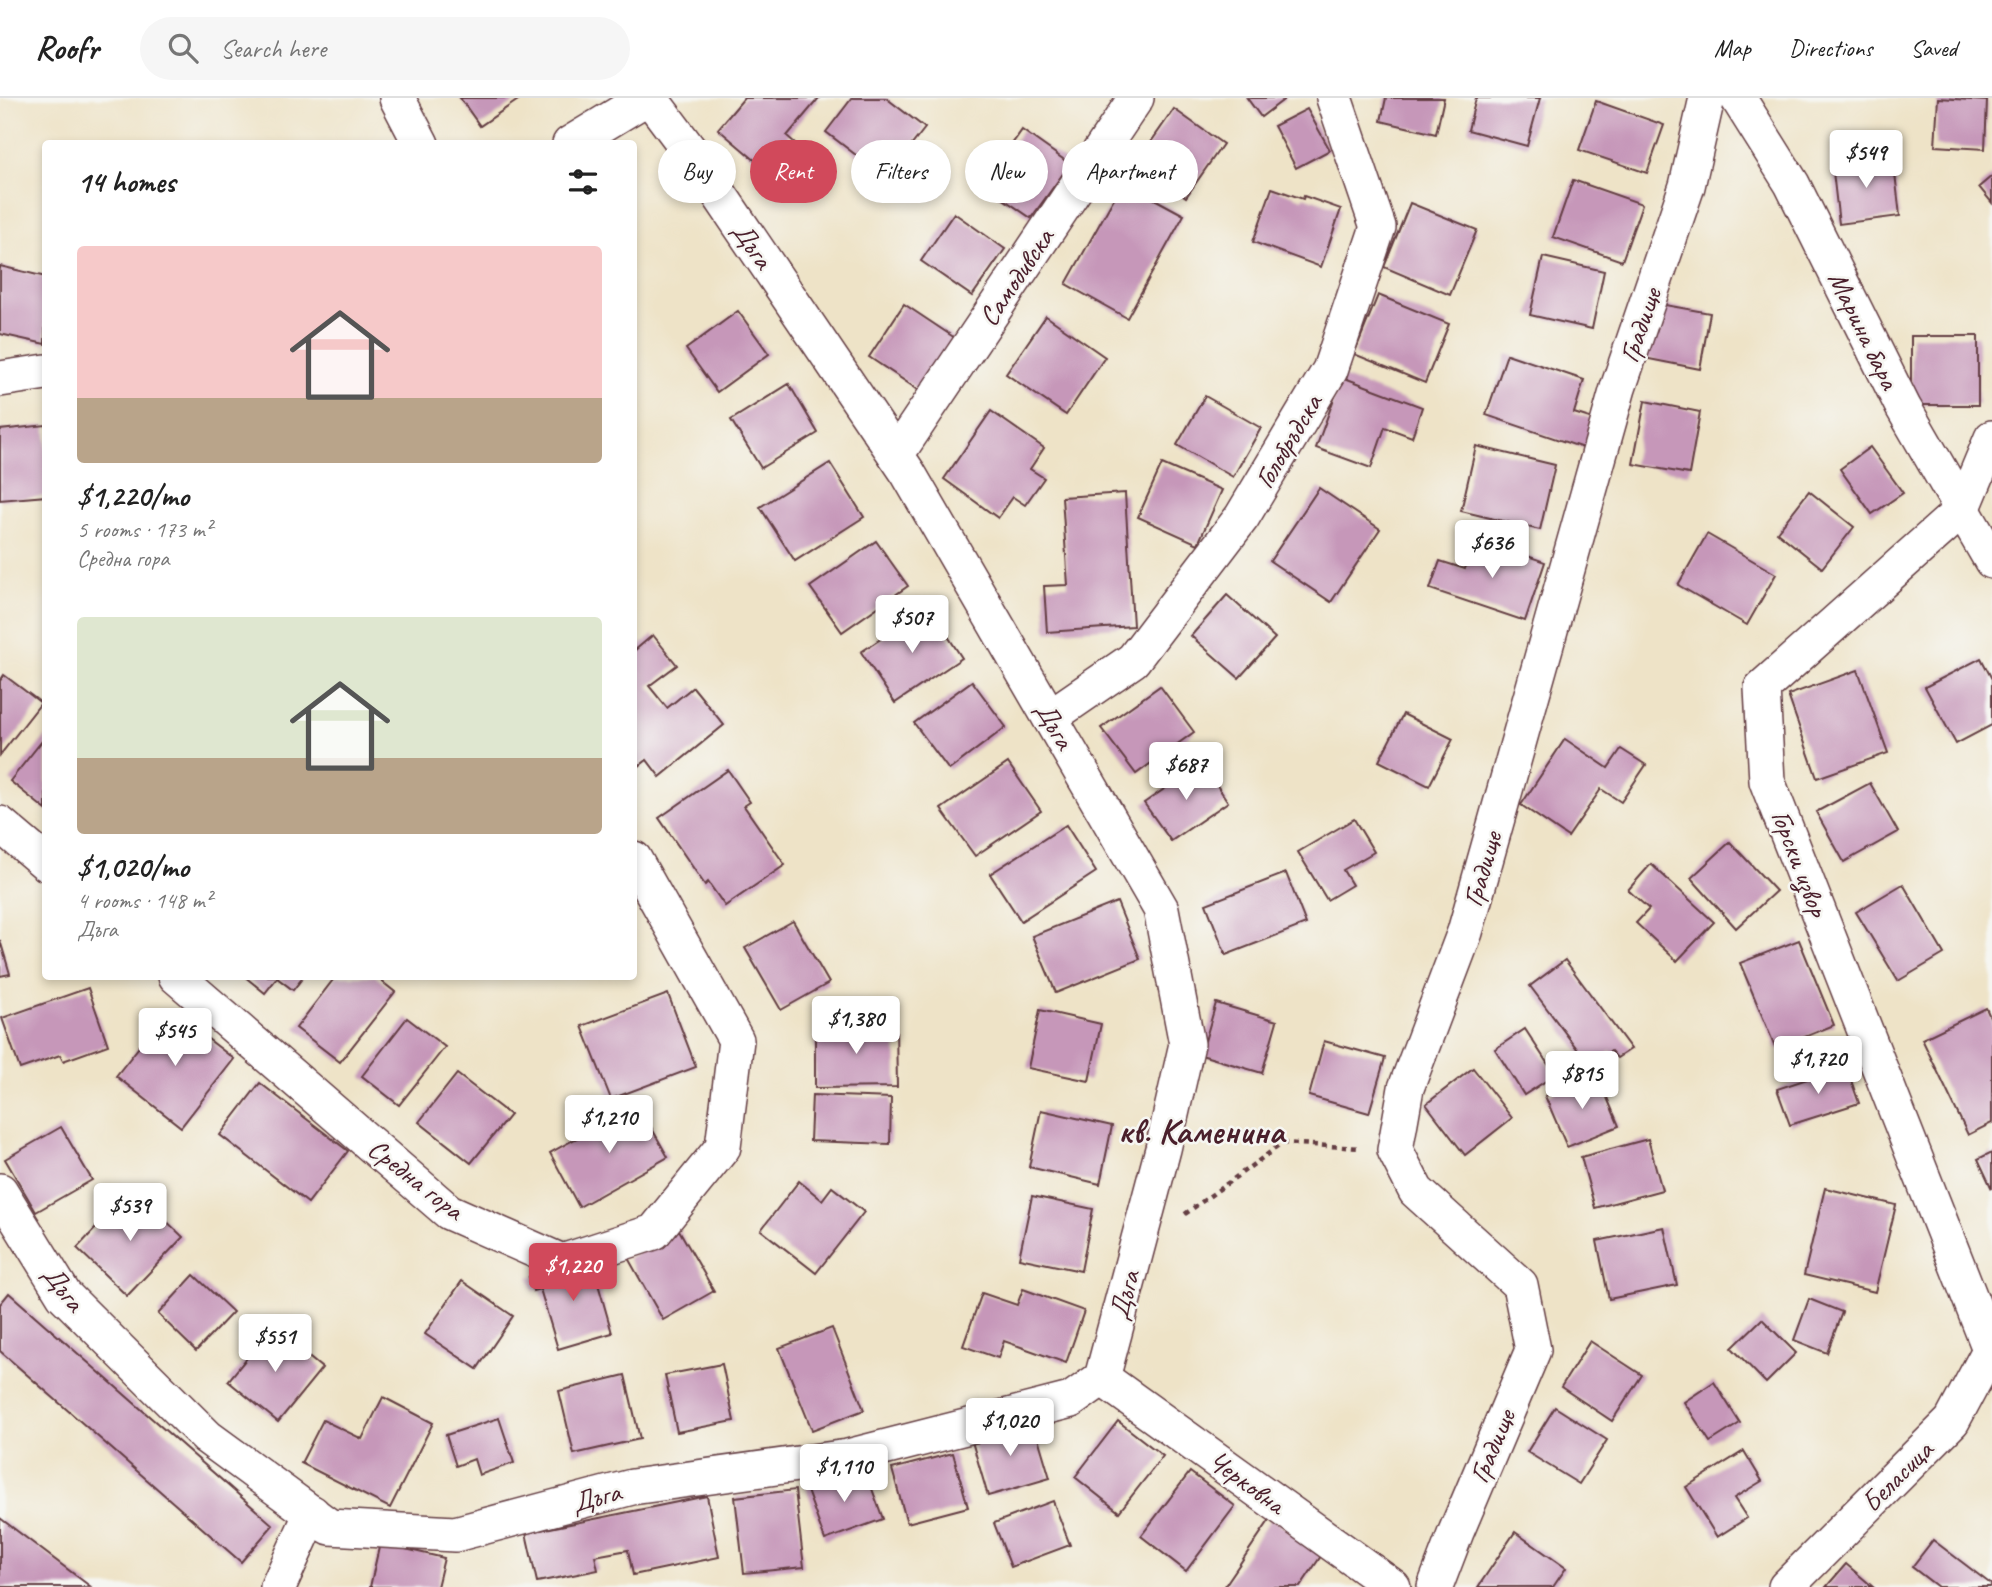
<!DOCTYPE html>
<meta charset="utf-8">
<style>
:root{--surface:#fff;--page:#f6f6f6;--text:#222;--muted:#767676;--line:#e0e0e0;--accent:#d1495b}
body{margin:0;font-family:Caveat,sans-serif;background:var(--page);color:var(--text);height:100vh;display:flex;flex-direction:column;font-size:26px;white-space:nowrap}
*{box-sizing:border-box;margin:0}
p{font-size:23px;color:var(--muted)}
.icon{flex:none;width:38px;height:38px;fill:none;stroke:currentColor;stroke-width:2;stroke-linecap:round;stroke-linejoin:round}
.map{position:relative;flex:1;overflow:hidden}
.side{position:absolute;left:42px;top:42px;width:595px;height:840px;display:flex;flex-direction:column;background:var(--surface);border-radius:7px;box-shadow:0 4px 10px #0003}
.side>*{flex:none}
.hud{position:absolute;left:658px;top:42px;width:665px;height:63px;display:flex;gap:14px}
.price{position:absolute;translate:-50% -60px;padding:0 16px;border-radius:7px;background:#fff;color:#222;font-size:23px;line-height:46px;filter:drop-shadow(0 2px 4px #0008)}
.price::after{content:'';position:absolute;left:50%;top:42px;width:21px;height:16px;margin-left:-10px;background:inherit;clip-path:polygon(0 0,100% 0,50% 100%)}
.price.selected{background:var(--accent);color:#fff}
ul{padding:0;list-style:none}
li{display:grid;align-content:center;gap:14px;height:371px;padding:0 35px}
li span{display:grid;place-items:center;height:217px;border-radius:7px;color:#555}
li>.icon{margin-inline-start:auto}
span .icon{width:126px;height:126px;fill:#fffc;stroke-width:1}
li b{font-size:30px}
h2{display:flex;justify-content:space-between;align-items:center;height:84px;padding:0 35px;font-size:30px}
.chip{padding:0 24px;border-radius:32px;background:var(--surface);box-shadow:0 4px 10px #0003;font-size:24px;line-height:63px}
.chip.selected{background:var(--accent);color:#fff}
header{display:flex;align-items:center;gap:42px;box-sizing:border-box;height:98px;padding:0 35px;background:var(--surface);border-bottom:2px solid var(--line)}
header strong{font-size:33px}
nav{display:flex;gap:38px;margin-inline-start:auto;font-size:24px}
.search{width:490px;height:63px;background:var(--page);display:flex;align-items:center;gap:18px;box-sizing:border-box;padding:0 24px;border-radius:38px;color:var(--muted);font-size:26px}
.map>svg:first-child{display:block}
.building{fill:#c697b9}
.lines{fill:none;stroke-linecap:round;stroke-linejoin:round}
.street-casing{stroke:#633c42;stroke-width:38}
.path{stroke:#633c42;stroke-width:4.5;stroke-dasharray:5 5;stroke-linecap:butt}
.street{stroke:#fff;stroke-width:35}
.labels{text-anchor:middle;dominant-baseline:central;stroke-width:5;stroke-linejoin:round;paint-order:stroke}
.street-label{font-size:28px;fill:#4a1f2b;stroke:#f6f6f2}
.district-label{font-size:35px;font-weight:bold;fill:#4a1f2b;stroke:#f6f6f2}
</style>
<header>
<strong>Roofr</strong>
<div class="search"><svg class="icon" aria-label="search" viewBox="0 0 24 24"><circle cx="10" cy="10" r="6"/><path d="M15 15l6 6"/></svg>Search here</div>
<nav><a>Map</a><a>Directions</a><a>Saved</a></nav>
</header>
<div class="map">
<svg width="1992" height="1489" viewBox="0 0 1992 1489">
<rect width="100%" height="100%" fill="#f6f6f2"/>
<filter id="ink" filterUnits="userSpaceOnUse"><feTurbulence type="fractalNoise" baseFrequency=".0143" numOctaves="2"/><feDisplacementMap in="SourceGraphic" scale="14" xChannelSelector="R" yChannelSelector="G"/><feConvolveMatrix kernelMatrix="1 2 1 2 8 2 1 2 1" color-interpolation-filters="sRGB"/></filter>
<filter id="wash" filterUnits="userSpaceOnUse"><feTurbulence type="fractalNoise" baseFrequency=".00686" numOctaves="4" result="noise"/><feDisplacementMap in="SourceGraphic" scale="28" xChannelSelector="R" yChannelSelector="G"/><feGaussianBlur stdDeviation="1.57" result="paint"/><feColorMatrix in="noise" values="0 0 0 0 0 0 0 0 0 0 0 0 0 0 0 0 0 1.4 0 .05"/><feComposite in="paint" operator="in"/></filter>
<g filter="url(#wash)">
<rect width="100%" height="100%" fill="#eee3c7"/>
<g id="blocks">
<g class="building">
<polygon points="460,0 521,0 480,28"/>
<polygon points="744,0 819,0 787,38 795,45 770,75 718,31"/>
<polygon points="852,0 886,0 925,30 886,80 826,34"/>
<polygon points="1247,0 1286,0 1261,19"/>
<polygon points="1386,0 1444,0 1436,36 1381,23"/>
<polygon points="1476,0 1540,0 1527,48 1468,32"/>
<polygon points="1938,0 1987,3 1985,51 1935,48"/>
<polygon points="1596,3 1664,27 1647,75 1579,52"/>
<polygon points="1174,11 1223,46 1186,99 1137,64"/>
<polygon points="1307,11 1330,52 1296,70 1274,28"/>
<polygon points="1022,32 1070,66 1031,120 983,87"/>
<polygon points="1893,58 1900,118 1839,126 1832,65"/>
<polygon points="1992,78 1992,105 1979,89"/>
<polygon points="1573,82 1642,106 1622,163 1553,139"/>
<polygon points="1123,84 1184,117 1127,220 1066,186"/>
<polygon points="1272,90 1303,101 1304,98 1341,111 1321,169 1253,144"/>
<polygon points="1410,105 1477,132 1450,197 1384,169"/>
<polygon points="954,115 1005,151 972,198 921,163"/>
<polygon points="1543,159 1604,173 1592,231 1530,217"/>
<polygon points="0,168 46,179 45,246 0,236"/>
<polygon points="1378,197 1449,226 1425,285 1354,256"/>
<polygon points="1654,205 1710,215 1700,271 1644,260"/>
<polygon points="904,206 955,240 920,293 869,259"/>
<polygon points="738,213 769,256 717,294 686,251"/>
<polygon points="1046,218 1105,259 1066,317 1006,276"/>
<rect x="1911" y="238" width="67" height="69"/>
<polygon points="1507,256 1584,282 1574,315 1599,323 1589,352 1486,317"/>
<polygon points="1342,279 1422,309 1412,339 1385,329 1371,370 1316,350"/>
<polygon points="789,286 818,335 761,370 731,322"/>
<polygon points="1205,298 1261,330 1233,379 1177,347"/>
<polygon points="1645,303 1700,314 1689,376 1633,366"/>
<polygon points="991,313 1044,350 1030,371 1044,380 1025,407 1013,399 998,420 944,381"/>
<polygon points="46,327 46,398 0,402 0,332"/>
<polygon points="1476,348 1555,367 1540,432 1461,413"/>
<polygon points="1870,349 1903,395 1872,416 1840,371"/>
<polygon points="830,365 864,419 795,463 760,409"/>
<polygon points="1162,366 1222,392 1198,446 1138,419"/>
<polygon points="1319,390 1380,431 1331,504 1270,463"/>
<polygon points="1809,393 1854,429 1822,470 1777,434"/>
<polygon points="1125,395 1133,528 1047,534 1044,488 1068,487 1062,399"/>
<polygon points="1707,436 1776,476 1747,527 1678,487"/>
<polygon points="1475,440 1545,464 1525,523 1430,491 1440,463 1465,471"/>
<polygon points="876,443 908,488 842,534 810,489"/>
<polygon points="1227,497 1275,540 1239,580 1191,538"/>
<polygon points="929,509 962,560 895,605 861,554"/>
<polygon points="653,537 677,567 649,588 667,610 693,589 724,627 660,679 647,662 634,672 634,553"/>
<polygon points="1981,560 1992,581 1992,627 1956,646 1925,589"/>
<polygon points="1858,572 1888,655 1817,680 1788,597"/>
<polygon points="4,577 41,605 0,657 0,583"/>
<polygon points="972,583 1006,629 949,672 914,625"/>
<polygon points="1160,588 1194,634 1136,676 1101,630"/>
<polygon points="1403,616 1453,641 1429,688 1379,663"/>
<polygon points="46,638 46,712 10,683"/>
<polygon points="1565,641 1608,670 1621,651 1646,667 1621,704 1601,691 1568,739 1521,707"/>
<polygon points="1008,665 1041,713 975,758 941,711"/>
<polygon points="1202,665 1228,704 1171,743 1144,705"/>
<polygon points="728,672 750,704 744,708 785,767 725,808 708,784 705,787 659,720"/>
<polygon points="1870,685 1898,734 1844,764 1816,714"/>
<polygon points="1354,721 1374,754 1343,772 1352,787 1327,802 1298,754"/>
<polygon points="1066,727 1096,774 1021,823 990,776"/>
<polygon points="1730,744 1776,793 1736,830 1691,780"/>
<polygon points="1651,766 1714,824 1677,863 1636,825 1649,811 1628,792"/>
<polygon points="1286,775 1306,826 1226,857 1206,806"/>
<polygon points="1903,786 1944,856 1898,883 1856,814"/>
<polygon points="1117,804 1140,861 1056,895 1032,838"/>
<polygon points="793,823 829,885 781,912 745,850"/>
<polygon points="0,842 10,876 0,878"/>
<polygon points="1799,842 1834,927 1776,951 1740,865"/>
<polygon points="1565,862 1631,951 1617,960 1611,953 1590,968 1530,888"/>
<polygon points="244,878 304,878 293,892 277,880 265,895"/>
<polygon points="336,878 375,878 395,894 340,964 296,930"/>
<polygon points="88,890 108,947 63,963 60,957 20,971 2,920"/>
<polygon points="668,896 696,969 611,1001 582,928"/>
<polygon points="1216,905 1277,923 1262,975 1201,957"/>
<polygon points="1986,910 1992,923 1992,1025 1968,1037 1922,941"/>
<polygon points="169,911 234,961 181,1029 116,978"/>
<polygon points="1040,912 1101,926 1089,983 1028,970"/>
<polygon points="407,920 445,949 399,1007 362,978"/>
<polygon points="896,926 897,989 815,990 815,927"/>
<polygon points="1525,931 1555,977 1524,997 1495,951"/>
<polygon points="1324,943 1385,960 1369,1015 1309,998"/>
<polygon points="1846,968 1859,1005 1790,1027 1777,991"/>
<polygon points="1473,970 1512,1020 1465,1057 1426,1006"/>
<polygon points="457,976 510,1017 471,1065 419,1024"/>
<polygon points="1597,976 1619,1028 1567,1049 1545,998"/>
<polygon points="260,985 348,1053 308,1105 220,1037"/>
<polygon points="812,997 891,1000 890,1046 810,1043"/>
<polygon points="638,1006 668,1059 579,1109 550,1055"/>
<polygon points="1041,1012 1112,1028 1100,1086 1029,1069"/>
<polygon points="61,1029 92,1082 36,1114 5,1061"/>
<polygon points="1648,1041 1662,1092 1595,1110 1581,1059"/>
<polygon points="1992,1054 1992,1091 1978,1061"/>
<polygon points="799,1083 822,1102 832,1089 864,1114 816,1175 761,1132"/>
<polygon points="1825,1090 1896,1107 1875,1194 1804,1177"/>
<polygon points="133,1091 183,1139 127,1198 77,1150"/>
<polygon points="1032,1098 1093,1111 1081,1173 1019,1160"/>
<polygon points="1664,1129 1677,1187 1609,1201 1597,1143"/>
<polygon points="679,1132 714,1193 663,1222 628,1160"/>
<polygon points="591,1161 612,1235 558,1251 540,1191 533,1193 529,1179"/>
<polygon points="194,1177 233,1214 196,1253 158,1216"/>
<polygon points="462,1183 513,1218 477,1271 425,1236"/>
<polygon points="1023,1191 1084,1213 1066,1265 1004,1243 998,1260 963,1248 982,1195 1017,1207"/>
<polygon points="9,1195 273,1427 241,1464 0,1253 0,1206"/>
<polygon points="1809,1201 1842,1214 1827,1255 1794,1242"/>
<polygon points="1762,1221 1796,1255 1766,1285 1732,1250"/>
<polygon points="272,1229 322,1270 278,1324 228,1283"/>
<polygon points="832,1230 864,1312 812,1332 779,1250"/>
<polygon points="1590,1243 1642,1277 1612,1323 1561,1289"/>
<polygon points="722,1266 734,1323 677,1334 665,1277"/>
<polygon points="625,1277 640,1341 574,1356 559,1293"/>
<polygon points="1714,1284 1740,1325 1710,1344 1684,1304"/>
<polygon points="383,1299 433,1325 390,1410 301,1365 323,1322 362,1341"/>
<polygon points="1555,1309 1607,1342 1579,1386 1527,1354"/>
<polygon points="499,1320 514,1365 479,1377 474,1361 456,1368 446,1337"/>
<polygon points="1033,1323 1050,1380 988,1398 971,1340"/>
<polygon points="1118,1323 1163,1358 1119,1414 1075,1379"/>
<polygon points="1744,1353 1762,1383 1734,1400 1747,1420 1717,1439 1686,1389"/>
<polygon points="953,1355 968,1409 907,1425 892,1371"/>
<polygon points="864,1369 883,1421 825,1442 806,1390"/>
<polygon points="1190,1374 1235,1408 1186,1473 1141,1438"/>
<polygon points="795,1392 804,1469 744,1475 735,1399"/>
<polygon points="707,1398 719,1459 633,1477 628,1452 595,1458 598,1472 537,1484 526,1435"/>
<polygon points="1053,1403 1070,1447 1011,1469 994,1425"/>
<polygon points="0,1420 91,1489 0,1489"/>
<polygon points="1271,1420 1323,1455 1300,1489 1224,1489"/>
<polygon points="1515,1434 1566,1470 1553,1489 1478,1489"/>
<polygon points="1933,1442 1992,1487 1990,1489 1938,1489 1912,1469"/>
<polygon points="380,1445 444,1460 437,1489 370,1489"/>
<polygon points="1846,1466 1873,1489 1826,1489"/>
</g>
</g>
</g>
<g filter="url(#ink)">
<use href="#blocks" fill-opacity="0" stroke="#633c42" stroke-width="2"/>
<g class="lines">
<defs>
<g id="street">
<polyline points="397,0 421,46"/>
<polyline points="1738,0 1792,86 1903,309 1992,463"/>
<polyline points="570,46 646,0"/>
<polyline points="0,281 46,274"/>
<polyline points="1992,340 1962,412 1762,590 1767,683 1992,1256"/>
<polyline points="896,357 1136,0"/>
<polyline points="1050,619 1133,562 1242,419 1330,272 1378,129 1334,0"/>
<polyline points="0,726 46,765"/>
<polyline points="176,878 449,1114 562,1164 654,1134 723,1049 736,942 634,761"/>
<polyline points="0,1093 64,1197 207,1339 330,1429 455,1436 632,1389 848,1359 1071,1302 1102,1280 1163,1051 1187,946 1161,811 908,375 692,56 650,0"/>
<polyline points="1102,1280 1393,1489"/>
<polyline points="278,1489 312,1415"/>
<polyline points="1435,1489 1456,1434 1533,1252 1520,1187 1416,1093 1395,1052 1406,990 1465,834 1618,290 1687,88 1707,0"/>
<polyline points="1786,1489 1952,1323 1990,1252"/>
</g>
</defs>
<use href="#street" class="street-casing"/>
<polyline class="path" points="1185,1116 1283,1045 1359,1050"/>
<use href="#street" class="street"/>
</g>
</g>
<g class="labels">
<g class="street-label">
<text transform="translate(753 147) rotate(56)">Дъга</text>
<text transform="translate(1016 179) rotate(-56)">Самодивска</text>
<text transform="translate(1640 227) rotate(-71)">Градище</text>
<text transform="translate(1864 232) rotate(64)">Марина бара</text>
<text transform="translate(1288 343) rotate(-59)">Голобръдска</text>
<text transform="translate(1055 627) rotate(60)">Дъга</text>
<text transform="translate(1800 765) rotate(69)">Горски извор</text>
<text transform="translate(1482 771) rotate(-74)">Градище</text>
<text transform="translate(416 1081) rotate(38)">Средна гора</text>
<text transform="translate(64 1190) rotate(53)">Дъга</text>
<text transform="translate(1124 1197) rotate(-75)">Дъга</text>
<text transform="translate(1492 1348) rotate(-67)">Градище</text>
<text transform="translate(1897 1378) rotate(-45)">Беласица</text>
<text transform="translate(1247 1384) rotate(36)">Черковна</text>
<text transform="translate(596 1399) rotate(-15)">Дъга</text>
</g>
<g class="district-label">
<text x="1201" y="1033">кв. Каменина</text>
</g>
</g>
</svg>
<b class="price" style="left:1866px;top:92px">$549</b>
<b class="price" style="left:1492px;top:482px">$636</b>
<b class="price" style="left:912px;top:557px">$507</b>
<b class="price" style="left:1186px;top:704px">$687</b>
<b class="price" style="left:856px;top:958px">$1,380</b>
<b class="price" style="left:175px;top:970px">$545</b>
<b class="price" style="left:1818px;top:998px">$1,720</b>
<b class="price" style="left:1582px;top:1013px">$815</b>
<b class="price" style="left:609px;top:1057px">$1,210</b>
<b class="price" style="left:130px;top:1145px">$539</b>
<b class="price selected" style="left:573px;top:1205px">$1,220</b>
<b class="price" style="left:275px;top:1276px">$551</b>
<b class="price" style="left:1010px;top:1360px">$1,020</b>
<b class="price" style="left:844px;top:1406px">$1,110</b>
<div class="hud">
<a class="chip">Buy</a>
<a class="chip selected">Rent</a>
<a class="chip">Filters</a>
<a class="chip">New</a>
<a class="chip">Apartment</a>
</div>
<section class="side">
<h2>14 homes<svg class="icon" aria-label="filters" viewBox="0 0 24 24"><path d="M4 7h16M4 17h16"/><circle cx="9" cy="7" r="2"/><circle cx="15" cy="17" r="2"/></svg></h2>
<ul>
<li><span style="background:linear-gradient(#f6c9c9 70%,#b9a48a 0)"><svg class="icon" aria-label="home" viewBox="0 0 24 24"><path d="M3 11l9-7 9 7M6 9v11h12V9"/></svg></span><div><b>$1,220/mo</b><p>5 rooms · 173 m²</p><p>Средна гора</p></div></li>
<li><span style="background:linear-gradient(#dfe7d0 65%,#b9a48a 0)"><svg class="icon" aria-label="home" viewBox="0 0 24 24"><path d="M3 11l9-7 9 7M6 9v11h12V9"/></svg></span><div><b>$1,020/mo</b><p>4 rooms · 148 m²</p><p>Дъга</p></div></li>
</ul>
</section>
</div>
